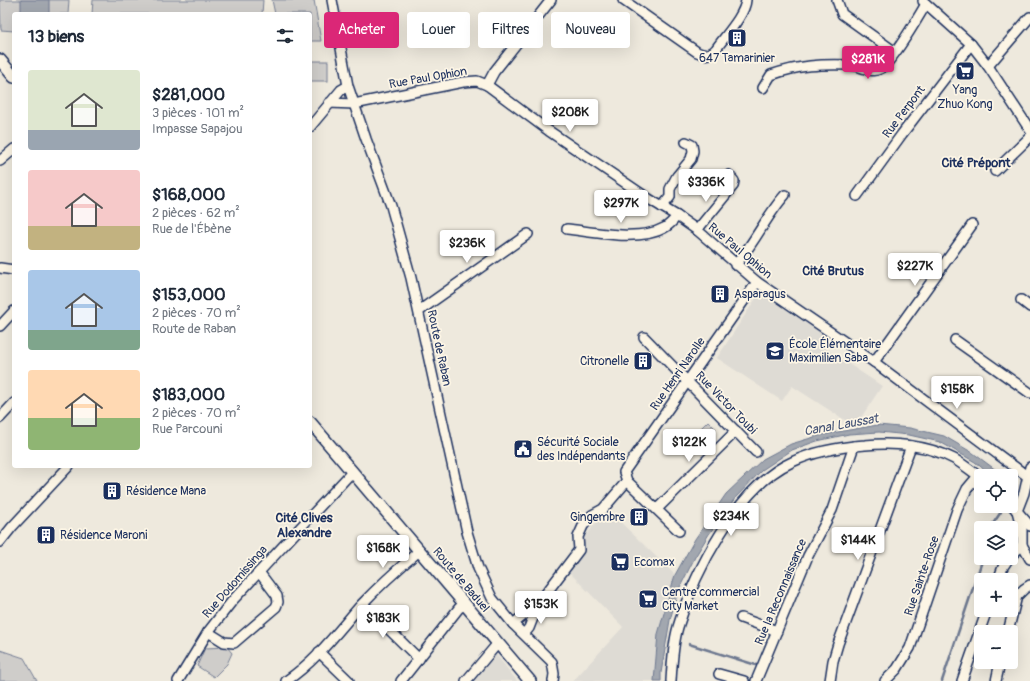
<!DOCTYPE html>
<html lang="fr">
<meta charset="utf-8">
<style>
:root{--surface:#fff;--page:#f6f6f7;--text:#1f2937;--muted:#747a83;--accent:#db2777}
body{margin:0;font-family:Pangolin,sans-serif;background:var(--page);color:var(--text);height:100vh;display:flex;flex-direction:column;font-size:15px;white-space:nowrap}
*{box-sizing:border-box;margin:0}
p{font-size:13px;color:var(--muted)}
.icon{flex:none;width:22px;height:22px;fill:none;stroke:currentColor;stroke-width:2;stroke-linecap:round;stroke-linejoin:round}
.map{position:relative;flex:1;overflow:hidden}
.panel{position:absolute;left:12px;top:12px;width:300px;height:456px;display:flex;flex-direction:column;background:var(--surface);border-radius:4px;box-shadow:0 4px 16px #0002}
.panel>*{flex:none}
.top-card{position:absolute;left:324px;top:12px;width:380px;height:36px;display:flex;gap:8px}
.fabs{position:absolute;left:974px;top:469px;display:grid;gap:8px}
.fabs a{display:grid;place-items:center;width:44px;height:44px;border-radius:4px;background:var(--surface);box-shadow:0 4px 16px #0002;font-size:20px}
.price{position:absolute;translate:-50% -34px;padding:0 9px;border-radius:4px;background:#fff;color:#222;font-size:13px;line-height:26px;filter:drop-shadow(0 1px 2px #0008)}
.price::after{content:'';position:absolute;left:50%;top:24px;width:12px;height:9px;margin-left:-6px;background:inherit;clip-path:polygon(0 0,100% 0,50% 100%)}
.price.selected{background:var(--accent);color:#fff}
ul{padding:0;list-style:none}
li{display:flex;align-items:center;gap:12px;height:100px;padding:0 16px}
li span{display:grid;place-items:center;flex:none;width:112px;height:80px;border-radius:4px;color:#555}
li>.icon{margin-inline-start:auto}
span .icon{width:48px;height:48px;fill:#fffc;stroke-width:1}
li b{font-size:17px}
h2{display:flex;justify-content:space-between;align-items:center;height:48px;padding:0 16px;font-size:17px}
.chip{padding:0 14px;border-radius:4px;background:var(--surface);box-shadow:0 4px 16px #0002;font-size:14px;line-height:36px}
.chip.selected{background:var(--accent);color:#fff}
.map>svg:first-child{display:block}
.built{fill:#dedbd4}
.green{fill:#cfcdca;stroke:#757e94}
.water{fill:#a2a7af;stroke:#6c778f}
.lines{fill:none;stroke-linecap:round;stroke-linejoin:round}
.stream{stroke:#6c778f;stroke-width:2.5}
.minor-casing{stroke:#1b2f5e;stroke-width:12}
.major-casing{stroke:#1b2f5e;stroke-width:14}
.minor{stroke:#fcf5e5;stroke-width:9}
.major{stroke:#fcf5e5;stroke-width:11}
.labels{text-anchor:middle;dominant-baseline:central;stroke-width:3.5;stroke-linejoin:round;paint-order:stroke}
.poi-label{font-size:12px;fill:#1b2f5e;stroke:#fcf5e5;text-anchor:start}
.street-label{font-size:12px;fill:#1b2f5e;stroke:#fcf5e5}
.neighbourhood-label{font-size:13px;font-weight:bold;fill:#1b2f5e;stroke:#fcf5e5}
.water-label{font-size:13px;font-style:italic;fill:#445376;stroke:#fcf5e5}
</style>
<div class="map">
<svg width="1030" height="681" viewBox="0 0 1030 681">
<rect width="100%" height="100%" fill="#eee9dd"/>
<filter id="ink" filterUnits="userSpaceOnUse"><feTurbulence type="fractalNoise" baseFrequency=".025" numOctaves="2"/><feDisplacementMap in="SourceGraphic" scale="8" xChannelSelector="R" yChannelSelector="G"/><feConvolveMatrix kernelMatrix="1 2 1 2 8 2 1 2 1" color-interpolation-filters="sRGB"/></filter>
<g filter="url(#ink)">
<g class="built">
<polygon points="760,292 825,336 820,345 882,386 860,419 848,422 792,386 782,401 717,358"/>
<polygon points="607,509 675,575 658,634 654,681 573,681 623,627 570,573 580,543"/>
<polygon points="494,652 517,681 470,681"/>
</g>
<g class="green">
<polygon points="0,0 69,0 68,14 14,14 14,31 1,30"/>
<polygon points="93,0 263,0 262,14 92,14"/>
<polygon points="272,0 314,0 321,41 310,41 310,14 275,14"/>
<rect x="310" y="61" width="18" height="20"/>
<polygon points="708,421 716,429 701,444 693,436"/>
<polygon points="227,647 232,653 227,664 214,677 197,666 205,648"/>
<polygon points="0,650 24,658 37,681 0,681"/>
</g>
<g class="water">
<rect x="21" y="0" width="28" height="14"/>
<polygon points="878,425 910,428 944,436 973,453 1004,476 992,476 975,462 940,442 909,435 879,432 849,434 817,441 792,450 762,470 736,497 709,534 695,557 678,591 670,620 661,673 661,681 654,681 658,634 675,575 695,539 726,494 763,459 791,444 821,435"/>
</g>
<g class="lines">
<g class="stream">
<polyline points="990,528 1001,512"/>
<polyline points="689,644 756,665"/>
<polyline points="942,681 983,558"/>
</g>
<defs>
<g id="minor">
<polyline points="332,0 348,86 366,139 391,206 411,278 467,532 478,568 492,598 513,624 552,662 554,674 553,681"/>
<path d="M623,0L697,52C705,56 711,55 716,49C725,36 745,15 746,0"/>
<polyline points="837,0 842,14 895,52"/>
<polyline points="923,1 971,44 988,66 1030,130"/>
<polyline points="988,66 1030,17"/>
<polyline points="487,85 494,72 551,0"/>
<path d="M763,88L771,75C799,65 821,64 850,65C860,65 870,74 880,69C890,65 919,16 926,4"/>
<polyline points="329,103 354,104 463,82 477,81 487,85 549,131 649,199 677,216 697,230 757,282 874,362 1027,476"/>
<polyline points="310,127 341,90 348,86"/>
<polyline points="0,161 14,149"/>
<polyline points="995,171 1030,137"/>
<polyline points="857,196 902,134 971,44"/>
<polyline points="662,207 670,197 670,189 677,176 691,159 693,151 692,145 686,142"/>
<path d="M567,229C594,232 639,242 664,228C670,225 673,221 677,216"/>
<polyline points="697,230 733,186 734,181 729,175"/>
<path d="M735,265C755,243 766,216 785,195"/>
<polyline points="0,268 14,270"/>
<polyline points="1021,300 1030,307"/>
<polyline points="419,311 528,234"/>
<polyline points="0,326 14,311"/>
<polyline points="644,337 756,452"/>
<polyline points="955,340 1030,393"/>
<polyline points="874,362 972,225"/>
<polyline points="0,418 14,403"/>
<polyline points="1011,504 1030,526"/>
<polyline points="657,509 736,431"/>
<polyline points="1017,511 1024,493 1030,467"/>
<polyline points="679,531 627,481 624,472 757,282"/>
<polyline points="0,542 12,527 69,466"/>
<polyline points="1022,545 1030,559"/>
<polyline points="1011,556 1022,545 1022,530 1017,511"/>
<polyline points="998,580 1003,567 1009,558"/>
<polyline points="363,604 419,659"/>
<polyline points="741,618 777,631"/>
<polyline points="513,624 538,604 579,550 578,537 583,526 592,515 603,509 627,481"/>
<polyline points="208,632 224,642 234,643 276,607 278,602 277,596 259,572"/>
<polyline points="1008,632 1017,596 1024,589 1030,585"/>
<polyline points="524,634 529,628 538,605"/>
<polyline points="319,652 349,681"/>
<polyline points="719,674 744,681"/>
<polyline points="178,681 208,632 233,600 352,472"/>
<path d="M286,681C316,661 338,631 361,605C379,586 399,568 419,551"/>
<polyline points="401,681 459,608 465,605"/>
<polyline points="466,681 498,643"/>
<path d="M671,681C672,663 673,644 678,627C694,573 738,486 792,462C815,451 840,447 865,445C894,442 928,445 954,459C963,464 973,472 981,478"/>
<polyline points="756,681 808,556 832,510 854,446"/>
<polyline points="830,681 833,661 838,644 911,446"/>
<polyline points="885,681 897,669 910,648 957,510 967,489 978,476"/>
<polyline points="962,681 987,610"/>
<polyline points="996,681 1000,662"/>
</g>
<g id="major">
<polyline points="0,60 14,77"/>
<polyline points="310,422 530,681"/>
</g>
</defs>
<use href="#minor" class="minor-casing"/>
<use href="#major" class="major-casing"/>
<use href="#minor" class="minor"/>
<use href="#major" class="major"/>
</g>
</g>
<defs>
<symbol id="building-square" viewBox="-11 -11 22 22"><rect x="-9" y="-9" width="18" height="18" rx="4" fill="#1b2f5e" stroke="#fcf5e5"/><path d="M-4-6H4V6H1V3H-1V6H-4ZM-2.5-4.3h1.7v1.8h-1.7ZM.8-4.3h1.7v1.8H.8ZM-2.5-1h1.7V.8h-1.7ZM.8-1h1.7V.8H.8Z" fill="#fff"/></symbol>
<symbol id="supermarket-square" viewBox="-11 -11 22 22"><rect x="-9" y="-9" width="18" height="18" rx="4" fill="#1b2f5e" stroke="#fcf5e5"/><path d="M-6-5.5h2.5l.6 2H6L4.5 2H-2.5L-4.4-4H-6ZM-1.5 3.2a1.3 1.3 0 1 0 .1 0ZM3 3.2a1.3 1.3 0 1 0 .1 0Z" fill="#fff"/></symbol>
<symbol id="school-square" viewBox="-11 -11 22 22"><rect x="-9" y="-9" width="18" height="18" rx="4" fill="#1b2f5e" stroke="#fcf5e5"/><path d="M0-5L7-2L0 1L-7-2ZM-4 1L0 2.5L4 1V4Q0 6-4 4Z" fill="#fff"/></symbol>
<symbol id="civic-square" viewBox="-11 -11 22 22"><rect x="-9" y="-9" width="18" height="18" rx="4" fill="#1b2f5e" stroke="#fcf5e5"/><path d="M-.6-6.5H3V-4.5H.6V-3L4-1V1h2V6H-6V1h2V-1L-.6-3ZM-1.2 2.5V6h2.4V2.5Z" fill="#fff"/></symbol>
</defs>
<g fill-rule="evenodd">
<use href="#building-square" x="726" y="27" width="22" height="22"/>
<use href="#supermarket-square" x="954" y="60" width="22" height="22"/>
<use href="#building-square" x="709" y="283" width="22" height="22"/>
<use href="#school-square" x="764" y="340" width="22" height="22"/>
<use href="#building-square" x="632" y="350" width="22" height="22"/>
<use href="#civic-square" x="512" y="438" width="22" height="22"/>
<use href="#building-square" x="101" y="480" width="22" height="22"/>
<use href="#building-square" x="628" y="506" width="22" height="22"/>
<use href="#building-square" x="35" y="524" width="22" height="22"/>
<use href="#supermarket-square" x="609" y="551" width="22" height="22"/>
<use href="#supermarket-square" x="637" y="588" width="22" height="22"/>
</g>
<g class="labels">
<g class="poi-label">
<text x="737" y="58" text-anchor="middle">647 Tamarinier</text>
<text x="965" y="90" text-anchor="middle">Yang<tspan x="965" dy="14">Zhuo Kong</tspan></text>
<text x="734" y="294">Asparagus</text>
<text x="789" y="344">École Élémentaire<tspan x="789" dy="14">Maximilien Saba</tspan></text>
<text x="629" y="361" text-anchor="end">Citronelle</text>
<text x="537" y="442">Sécurité Sociale<tspan x="537" dy="14">des Indépendants</tspan></text>
<text x="126" y="491">Résidence Mana</text>
<text x="625" y="517" text-anchor="end">Gingembre</text>
<text x="60" y="535">Résidence Maroni</text>
<text x="634" y="562">Ecomax</text>
<text x="662" y="592">Centre commercial<tspan x="662" dy="14">City Market</tspan></text>
</g>
<g class="street-label">
<text transform="translate(428 78) rotate(-10)">Rue Paul Ophion</text>
<text transform="translate(904 112) rotate(-53)">Rue Perpont</text>
<text transform="translate(740 251) rotate(40)">Rue Paul Ophion</text>
<text transform="translate(439 348) rotate(78)">Route de Raban</text>
<text transform="translate(678 374) rotate(-55)">Rue Henri Narolle</text>
<text transform="translate(726 403) rotate(46)">Rue Victor Toubi</text>
<text transform="translate(922 576) rotate(-71)">Rue Sainte-Rose</text>
<text transform="translate(461 580) rotate(50)">Route de Baduel</text>
<text transform="translate(235 582) rotate(-49)">Rue Dodomissinga</text>
<text transform="translate(781 592) rotate(-67)">Rue la Reconnaissance</text>
</g>
<g class="neighbourhood-label">
<text x="976" y="163">Cité Prépont</text>
<text x="833" y="271">Cité Brutus</text>
<text x="304" y="518">Cité Clives<tspan x="304" dy="15">Alexandre</tspan></text>
</g>
<g class="water-label">
<text transform="translate(841 425) rotate(-10)">Canal Laussat</text>
</g>
</g>
</svg>
<div class="fabs">
<a><svg class="icon" aria-label="locate" viewBox="0 0 24 24"><circle cx="12" cy="12" r="6"/><path d="M12 2v4M12 18v4M2 12h4M18 12h4"/></svg></a>
<a><svg class="icon" aria-label="layers" viewBox="0 0 24 24"><path d="M12 4l9 5-9 5-9-5zM3 14l9 5 9-5"/></svg></a>
<a>+</a>
<a>−</a>
</div>
<b class="price selected" style="left:868px;top:80px">$281K</b>
<b class="price" style="left:570px;top:133px">$208K</b>
<b class="price" style="left:706px;top:203px">$336K</b>
<b class="price" style="left:621px;top:224px">$297K</b>
<b class="price" style="left:467px;top:264px">$236K</b>
<b class="price" style="left:915px;top:287px">$227K</b>
<b class="price" style="left:957px;top:410px">$158K</b>
<b class="price" style="left:689px;top:463px">$122K</b>
<b class="price" style="left:731px;top:537px">$234K</b>
<b class="price" style="left:858px;top:561px">$144K</b>
<b class="price" style="left:383px;top:569px">$168K</b>
<b class="price" style="left:541px;top:625px">$153K</b>
<b class="price" style="left:383px;top:639px">$183K</b>
<div class="top-card">
<a class="chip selected">Acheter</a>
<a class="chip">Louer</a>
<a class="chip">Filtres</a>
<a class="chip">Nouveau</a>
</div>
<section class="panel">
<h2>13 biens<svg class="icon" aria-label="filters" viewBox="0 0 24 24"><path d="M4 7h16M4 17h16"/><circle cx="9" cy="7" r="2"/><circle cx="15" cy="17" r="2"/></svg></h2>
<ul>
<li><span style="background:linear-gradient(#dfe7d0 75%,#9aa5b1 0)"><svg class="icon" aria-label="home" viewBox="0 0 24 24"><path d="M3 11l9-7 9 7M6 9v11h12V9"/></svg></span><div><b>$281,000</b><p>3 pièces · 101 m²</p><p>Impasse Sapajou</p></div></li>
<li><span style="background:linear-gradient(#f6c9c9 70%,#c2b280 0)"><svg class="icon" aria-label="home" viewBox="0 0 24 24"><path d="M3 11l9-7 9 7M6 9v11h12V9"/></svg></span><div><b>$168,000</b><p>2 pièces · 62 m²</p><p>Rue de l'Ébène</p></div></li>
<li><span style="background:linear-gradient(#a9c7e8 75%,#7fa58c 0)"><svg class="icon" aria-label="home" viewBox="0 0 24 24"><path d="M3 11l9-7 9 7M6 9v11h12V9"/></svg></span><div><b>$153,000</b><p>2 pièces · 70 m²</p><p>Route de Raban</p></div></li>
<li><span style="background:linear-gradient(#ffd9b3 60%,#8fb573 0)"><svg class="icon" aria-label="home" viewBox="0 0 24 24"><path d="M3 11l9-7 9 7M6 9v11h12V9"/></svg></span><div><b>$183,000</b><p>2 pièces · 70 m²</p><p>Rue Parcouni</p></div></li>
</ul>
</section>
</div>
